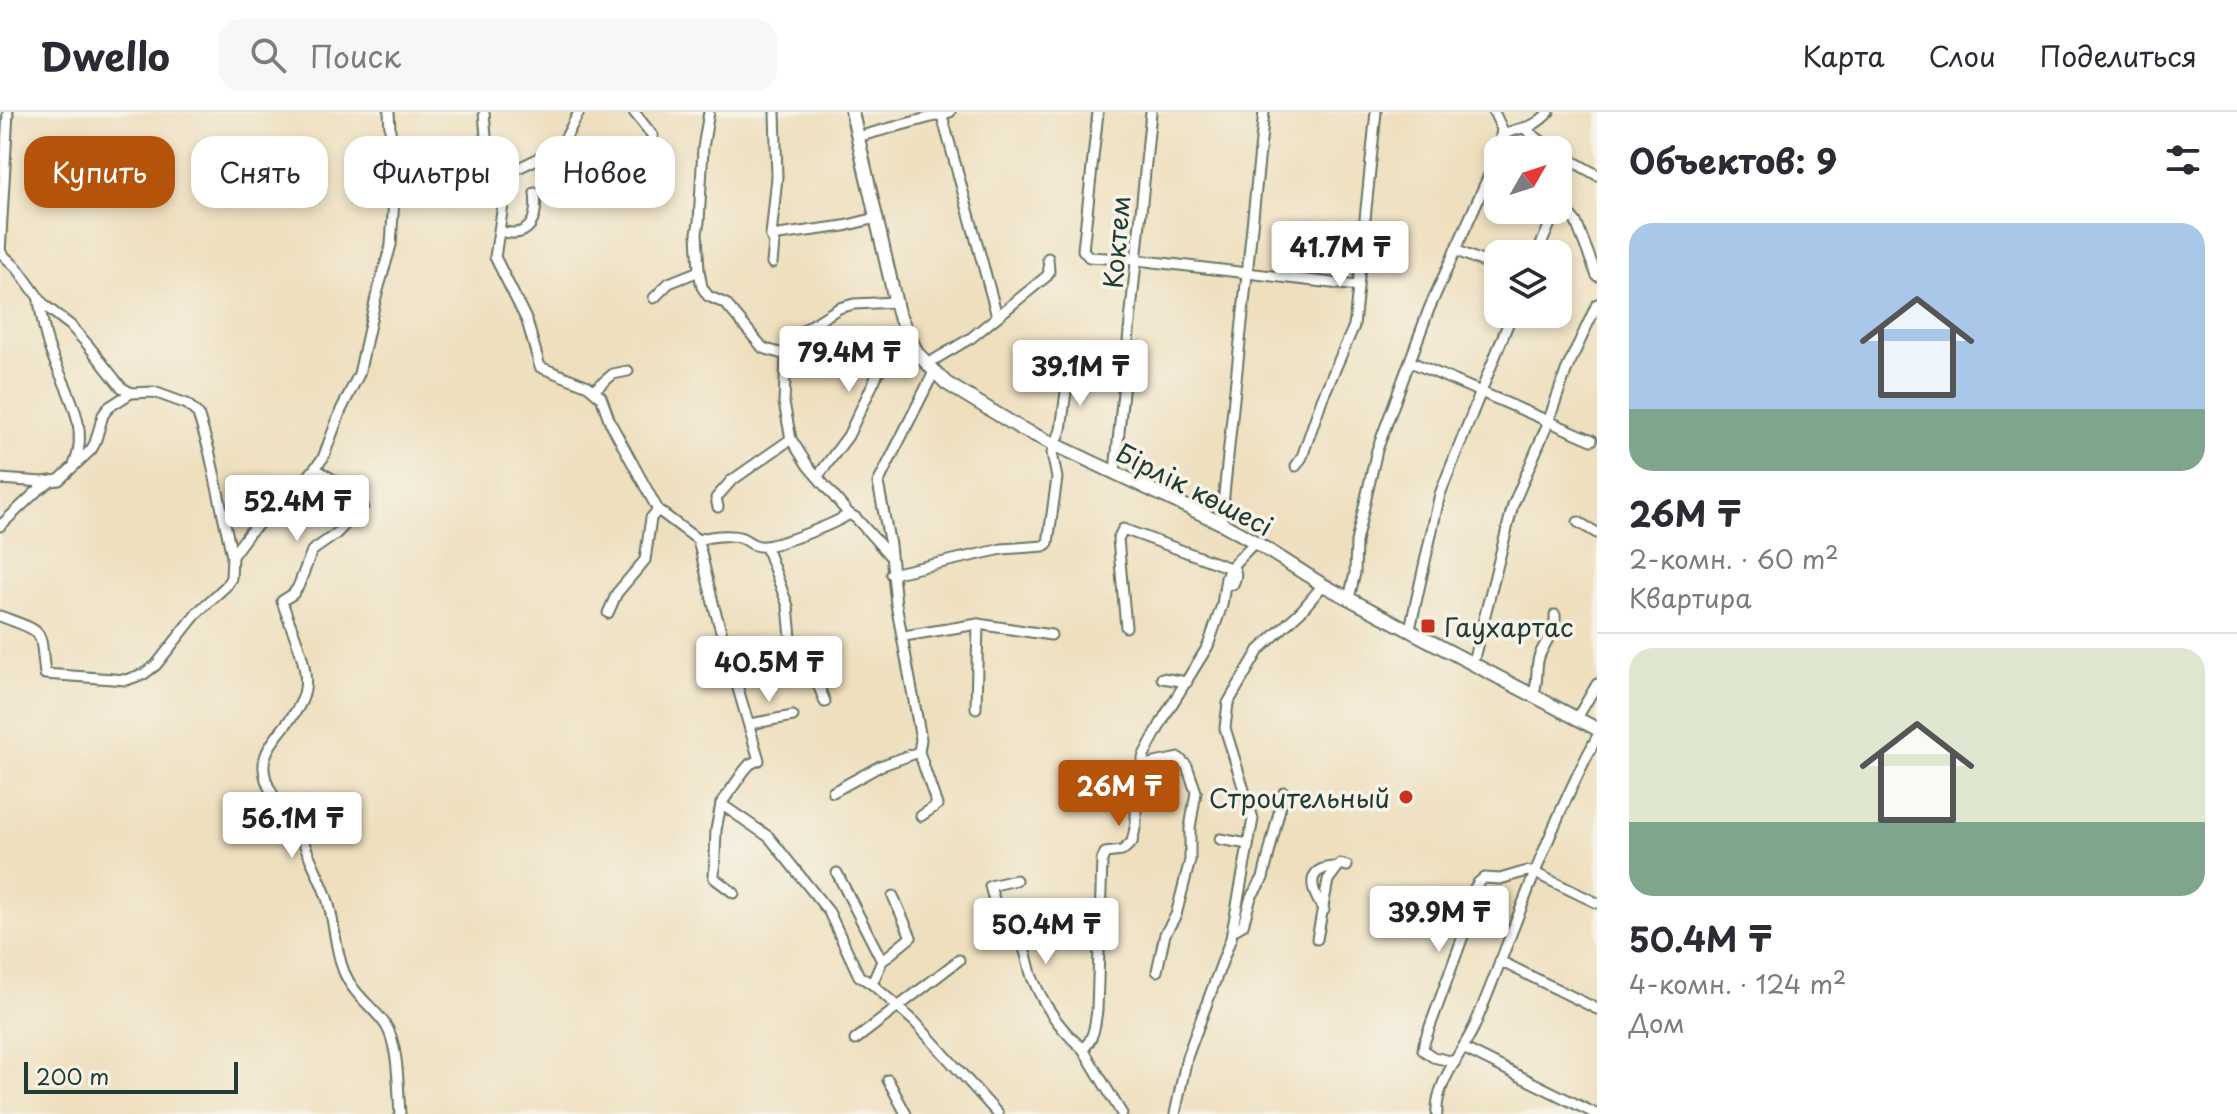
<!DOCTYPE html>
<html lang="ru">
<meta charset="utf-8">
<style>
:root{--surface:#fff;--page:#f7f7f7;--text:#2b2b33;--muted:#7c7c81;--line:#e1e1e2;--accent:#b45309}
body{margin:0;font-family:"Playpen Sans",sans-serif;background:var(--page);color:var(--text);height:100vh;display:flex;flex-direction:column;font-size:30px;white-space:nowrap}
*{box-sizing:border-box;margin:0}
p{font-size:26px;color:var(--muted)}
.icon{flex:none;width:44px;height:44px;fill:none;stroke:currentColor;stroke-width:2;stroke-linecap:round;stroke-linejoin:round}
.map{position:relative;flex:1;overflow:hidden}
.drawer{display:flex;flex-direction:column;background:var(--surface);width:640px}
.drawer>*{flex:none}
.hud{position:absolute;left:24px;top:24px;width:760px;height:72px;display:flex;gap:16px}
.needle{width:52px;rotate:51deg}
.buttons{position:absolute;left:1484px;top:24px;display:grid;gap:16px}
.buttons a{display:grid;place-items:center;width:88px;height:88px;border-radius:16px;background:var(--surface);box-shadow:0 4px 12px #0003;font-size:40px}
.scale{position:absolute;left:24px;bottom:20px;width:214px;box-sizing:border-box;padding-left:8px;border:4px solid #1f3d34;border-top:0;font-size:22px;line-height:28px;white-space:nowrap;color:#1f3d34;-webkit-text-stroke:6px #f7f3e8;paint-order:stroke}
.price{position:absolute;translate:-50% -68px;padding:0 18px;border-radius:8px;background:#fff;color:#222;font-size:26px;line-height:52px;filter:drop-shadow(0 2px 4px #0008)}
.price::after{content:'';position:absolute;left:50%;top:48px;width:24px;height:18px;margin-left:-12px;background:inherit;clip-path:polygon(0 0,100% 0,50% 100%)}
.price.on{background:var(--accent);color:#fff}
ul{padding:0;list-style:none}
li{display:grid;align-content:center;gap:16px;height:424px;padding:0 32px}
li+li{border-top:2px solid var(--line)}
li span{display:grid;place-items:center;height:248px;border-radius:24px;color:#555}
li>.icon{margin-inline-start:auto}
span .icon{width:144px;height:144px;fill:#fffc;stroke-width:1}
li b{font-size:34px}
h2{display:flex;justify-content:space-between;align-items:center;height:96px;padding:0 32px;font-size:34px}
.tag{padding:0 28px;border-radius:24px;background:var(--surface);box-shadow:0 4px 12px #0003;font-size:28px;line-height:72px}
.tag.on{background:var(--accent);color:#fff}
header{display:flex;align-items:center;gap:48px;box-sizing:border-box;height:112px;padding:0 40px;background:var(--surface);border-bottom:2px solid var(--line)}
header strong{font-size:38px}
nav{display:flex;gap:44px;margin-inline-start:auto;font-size:28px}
.search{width:560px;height:72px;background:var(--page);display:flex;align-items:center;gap:20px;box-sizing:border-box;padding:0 28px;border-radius:24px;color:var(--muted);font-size:30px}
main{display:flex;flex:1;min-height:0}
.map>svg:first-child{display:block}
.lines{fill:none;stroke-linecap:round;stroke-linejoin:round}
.minor-casing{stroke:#677664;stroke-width:13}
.major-casing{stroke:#677664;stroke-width:16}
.minor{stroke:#fff;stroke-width:9}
.major{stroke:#fff;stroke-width:12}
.poi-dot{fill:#c8321e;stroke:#f7f3e8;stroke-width:3}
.labels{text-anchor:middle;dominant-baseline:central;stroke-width:7;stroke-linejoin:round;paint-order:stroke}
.street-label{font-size:26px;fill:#1f3d34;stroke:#f7f3e8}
.poi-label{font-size:26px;fill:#1f3d34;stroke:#f7f3e8;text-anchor:start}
</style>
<header>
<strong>Dwello</strong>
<div class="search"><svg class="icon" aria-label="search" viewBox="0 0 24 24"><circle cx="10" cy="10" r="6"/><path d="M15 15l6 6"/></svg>Поиск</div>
<nav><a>Карта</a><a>Слои</a><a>Поделиться</a></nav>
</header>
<main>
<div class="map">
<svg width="1597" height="1002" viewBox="0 0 1597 1002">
<rect width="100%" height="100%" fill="#f7f3e8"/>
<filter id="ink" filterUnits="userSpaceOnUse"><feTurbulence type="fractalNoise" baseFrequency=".0125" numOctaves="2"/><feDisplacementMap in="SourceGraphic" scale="16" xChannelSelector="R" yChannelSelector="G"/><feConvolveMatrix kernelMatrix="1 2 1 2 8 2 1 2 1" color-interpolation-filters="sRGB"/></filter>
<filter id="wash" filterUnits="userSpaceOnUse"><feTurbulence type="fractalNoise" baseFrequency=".006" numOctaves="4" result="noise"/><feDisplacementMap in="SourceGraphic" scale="32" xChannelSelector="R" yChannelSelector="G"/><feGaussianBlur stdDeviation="1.8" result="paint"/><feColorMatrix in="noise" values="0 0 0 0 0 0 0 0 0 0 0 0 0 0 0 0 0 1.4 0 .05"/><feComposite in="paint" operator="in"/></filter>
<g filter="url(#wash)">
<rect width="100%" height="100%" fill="#eedfbe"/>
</g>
<g filter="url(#ink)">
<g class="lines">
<defs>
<g id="minor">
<polyline points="484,0 487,37 504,37 511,41 495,145 527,209 540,255 588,274 601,285 610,310 658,398 698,428 714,495 759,648 750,652 744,659 721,692 716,718 714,766 734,781"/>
<polyline points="634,0 653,24"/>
<polyline points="709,0 703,36 699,110 697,121 699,159 702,175 708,184 726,192 763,236 786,243"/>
<polyline points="775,0 777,65 771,124 844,114 876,106"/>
<polyline points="941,0 997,204"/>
<polyline points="1098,0 1083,138 1089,145 1137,148 1357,174"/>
<polyline points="1494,0 1502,17 1499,38"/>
<polyline points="1525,17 1553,38"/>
<path d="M1501,24C1522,12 1529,21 1549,0"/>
<polyline points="857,25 950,0"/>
<polyline points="1558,41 1597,63"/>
<polyline points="508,61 535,48 565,27 579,0"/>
<polyline points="1558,88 1576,110 1597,164"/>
<path d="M500,119C531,128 538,106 535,81"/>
<polyline points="771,124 774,131 772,151"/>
<polyline points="1455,138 1498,156"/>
<polyline points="0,141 8,0"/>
<polyline points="1537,142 1556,98"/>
<polyline points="654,186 669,171 699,159"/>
<path d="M39,189C42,205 44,222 50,238C64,275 91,313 74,353"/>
<polyline points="1411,250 1592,328"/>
<polyline points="927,252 971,226 1047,164 1049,160 1048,146"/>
<polyline points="594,278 613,262 628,259"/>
<polyline points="1296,354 1302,345 1322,287 1354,214 1376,0"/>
<path d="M316,357L353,380L363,394L336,422L312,439L298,475L293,482L282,489C290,516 309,549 305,577C301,607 261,629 264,657C266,685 292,702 302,726C309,745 319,764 326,783C335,808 334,835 344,860C353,882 372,894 385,912C399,932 398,978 400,1002"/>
<polyline points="1115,360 1151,0"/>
<polyline points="818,364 848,324 879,259 913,233"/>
<polyline points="0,367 43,370 59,368 91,338 95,331 103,303 109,295 131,281"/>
<polyline points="718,395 716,386 731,369 791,327"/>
<polyline points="1578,410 1597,421"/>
<polyline points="1221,411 1264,0"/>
<polyline points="0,414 37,379 50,370"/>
<path d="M698,428C710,424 730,422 742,426C749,429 751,433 759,434C774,436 835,412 849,402"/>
<polyline points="766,435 788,494 793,547 800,559 813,567 819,575 825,590"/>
<polyline points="889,443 856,406 849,402 808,354 791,327 784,291 786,243 804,218 839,196 854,192 896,190"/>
<polyline points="232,444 249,421 303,371 323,346 341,298 359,262 376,185 391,133 394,87 389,0"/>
<polyline points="891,462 1002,437 1044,434 1048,431 1057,366 1052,341 1061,318 1070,249"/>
<path d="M1225,473L1233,472C1237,465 1237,460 1232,454"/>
<polyline points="1349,486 1355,461 1356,430 1377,338 1429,197 1498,43"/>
<polyline points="608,501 617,481 645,448 651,406 658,398"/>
<path d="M0,504C47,522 39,514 45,562L126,568L144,562L156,553L198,500L226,474L231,466L232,444L209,338L198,302L187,292L154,280L131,281L121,275L88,233L70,213L44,193L18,157L0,140"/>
<polyline points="1126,515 1118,427 1123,417 1230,456"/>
<polyline points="1410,517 1440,382 1512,202"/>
<polyline points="904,524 978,512 1051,523"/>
<polyline points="1473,550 1513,393 1546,316 1566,259 1597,192"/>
<polyline points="1162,566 1187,570"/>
<path d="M1533,583C1539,571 1535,558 1539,545C1544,531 1557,517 1555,503"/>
<polyline points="976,596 978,512"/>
<polyline points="1577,606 1597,572"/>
<polyline points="750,612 793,604"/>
<polyline points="1144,653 1179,646 1187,654 1196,680 1190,716 1190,748 1176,803 1165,822 1157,859"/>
<polyline points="833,680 880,654 919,640"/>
<polyline points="721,692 769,725 829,800 859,864 872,872 915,910 998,1002"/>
<polyline points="921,704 937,693 919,640 921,627 896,492 890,433 878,371 934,260"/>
<polyline points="1220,727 1248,732"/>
<polyline points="837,761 882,849"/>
<path d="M1016,768L990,774C996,799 1006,809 1020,829C1027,838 1028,854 1032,865C1043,892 1061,918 1083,937"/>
<path d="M1324,798C1310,777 1304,755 1337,755"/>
<polyline points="1233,819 1243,813 1251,785 1263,766 1284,680"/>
<polyline points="1317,827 1328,768 1340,752 1347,754"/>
<polyline points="1500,849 1597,897"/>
<polyline points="872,872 882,849 911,825 893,784"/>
<polyline points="855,928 959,848"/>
<polyline points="1465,937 1596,1002"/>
<polyline points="1455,950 1433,945 1423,938 1424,931 1466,816 1473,779 1478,771 1484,766 1500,767 1527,759 1535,761 1597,791"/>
<polyline points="888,968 906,1002"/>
<path d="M1122,1002L1083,937C1094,927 1095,913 1097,898L1102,748L1105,741L1122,739L1132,730L1136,712V673L1144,643L1166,602L1208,534L1222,493L1226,466L1230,456L1255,430"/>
<polyline points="1175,1002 1187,945 1231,826 1253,707 1225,616 1228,591 1259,538 1302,498 1323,473"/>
<path d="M1437,1002C1435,971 1462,942 1475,913C1515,817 1547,717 1597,625"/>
</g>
<polyline id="major" points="852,0 898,201 917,241 946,271 1020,316 1221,411 1255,430 1323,473 1597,617"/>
</defs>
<use href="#minor" class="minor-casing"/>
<use href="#major" class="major-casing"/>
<use href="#minor" class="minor"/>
<use href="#major" class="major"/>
</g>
</g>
<g class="poi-dot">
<rect x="1420" y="506" width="16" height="16" rx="4"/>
<circle cx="1406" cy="685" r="8"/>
</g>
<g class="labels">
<g class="street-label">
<text transform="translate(1116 130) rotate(-85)">Коктем</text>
<text transform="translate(1195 377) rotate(27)">Бірлік көшесі</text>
</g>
<g class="poi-label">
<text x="1444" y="514">Гаухартас</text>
<text x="1390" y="685" text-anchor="end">Строительный</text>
</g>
</g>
</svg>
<div class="buttons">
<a><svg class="needle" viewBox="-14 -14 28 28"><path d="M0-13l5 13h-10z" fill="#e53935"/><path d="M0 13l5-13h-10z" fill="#7c7c81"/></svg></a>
<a><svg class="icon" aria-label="layers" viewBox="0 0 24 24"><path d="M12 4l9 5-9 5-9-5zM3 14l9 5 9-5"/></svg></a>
</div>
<div class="scale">200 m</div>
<b class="price" style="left:1340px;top:177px">41.7M ₸</b>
<b class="price" style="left:849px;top:282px">79.4M ₸</b>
<b class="price" style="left:1080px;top:296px">39.1M ₸</b>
<b class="price" style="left:297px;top:431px">52.4M ₸</b>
<b class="price" style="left:769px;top:592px">40.5M ₸</b>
<b class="price on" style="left:1119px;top:716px">26M ₸</b>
<b class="price" style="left:292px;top:748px">56.1M ₸</b>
<b class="price" style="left:1439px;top:842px">39.9M ₸</b>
<b class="price" style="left:1046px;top:854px">50.4M ₸</b>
<div class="hud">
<a class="tag on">Купить</a>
<a class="tag">Снять</a>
<a class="tag">Фильтры</a>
<a class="tag">Новое</a>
</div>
</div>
<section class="drawer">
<h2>Объектов: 9<svg class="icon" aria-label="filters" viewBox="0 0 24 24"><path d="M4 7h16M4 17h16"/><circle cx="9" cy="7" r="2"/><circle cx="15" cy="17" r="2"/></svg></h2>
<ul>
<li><span style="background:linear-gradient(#a9c7e8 75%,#7fa58c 0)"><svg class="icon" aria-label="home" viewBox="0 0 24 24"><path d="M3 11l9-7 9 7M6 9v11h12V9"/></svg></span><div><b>26M ₸</b><p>2-комн. · 60 m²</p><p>Квартира</p></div></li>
<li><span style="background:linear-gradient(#dfe7d0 70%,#7fa58c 0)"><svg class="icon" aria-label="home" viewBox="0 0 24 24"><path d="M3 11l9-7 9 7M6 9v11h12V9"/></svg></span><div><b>50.4M ₸</b><p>4-комн. · 124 m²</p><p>Дом</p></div></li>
</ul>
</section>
</main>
